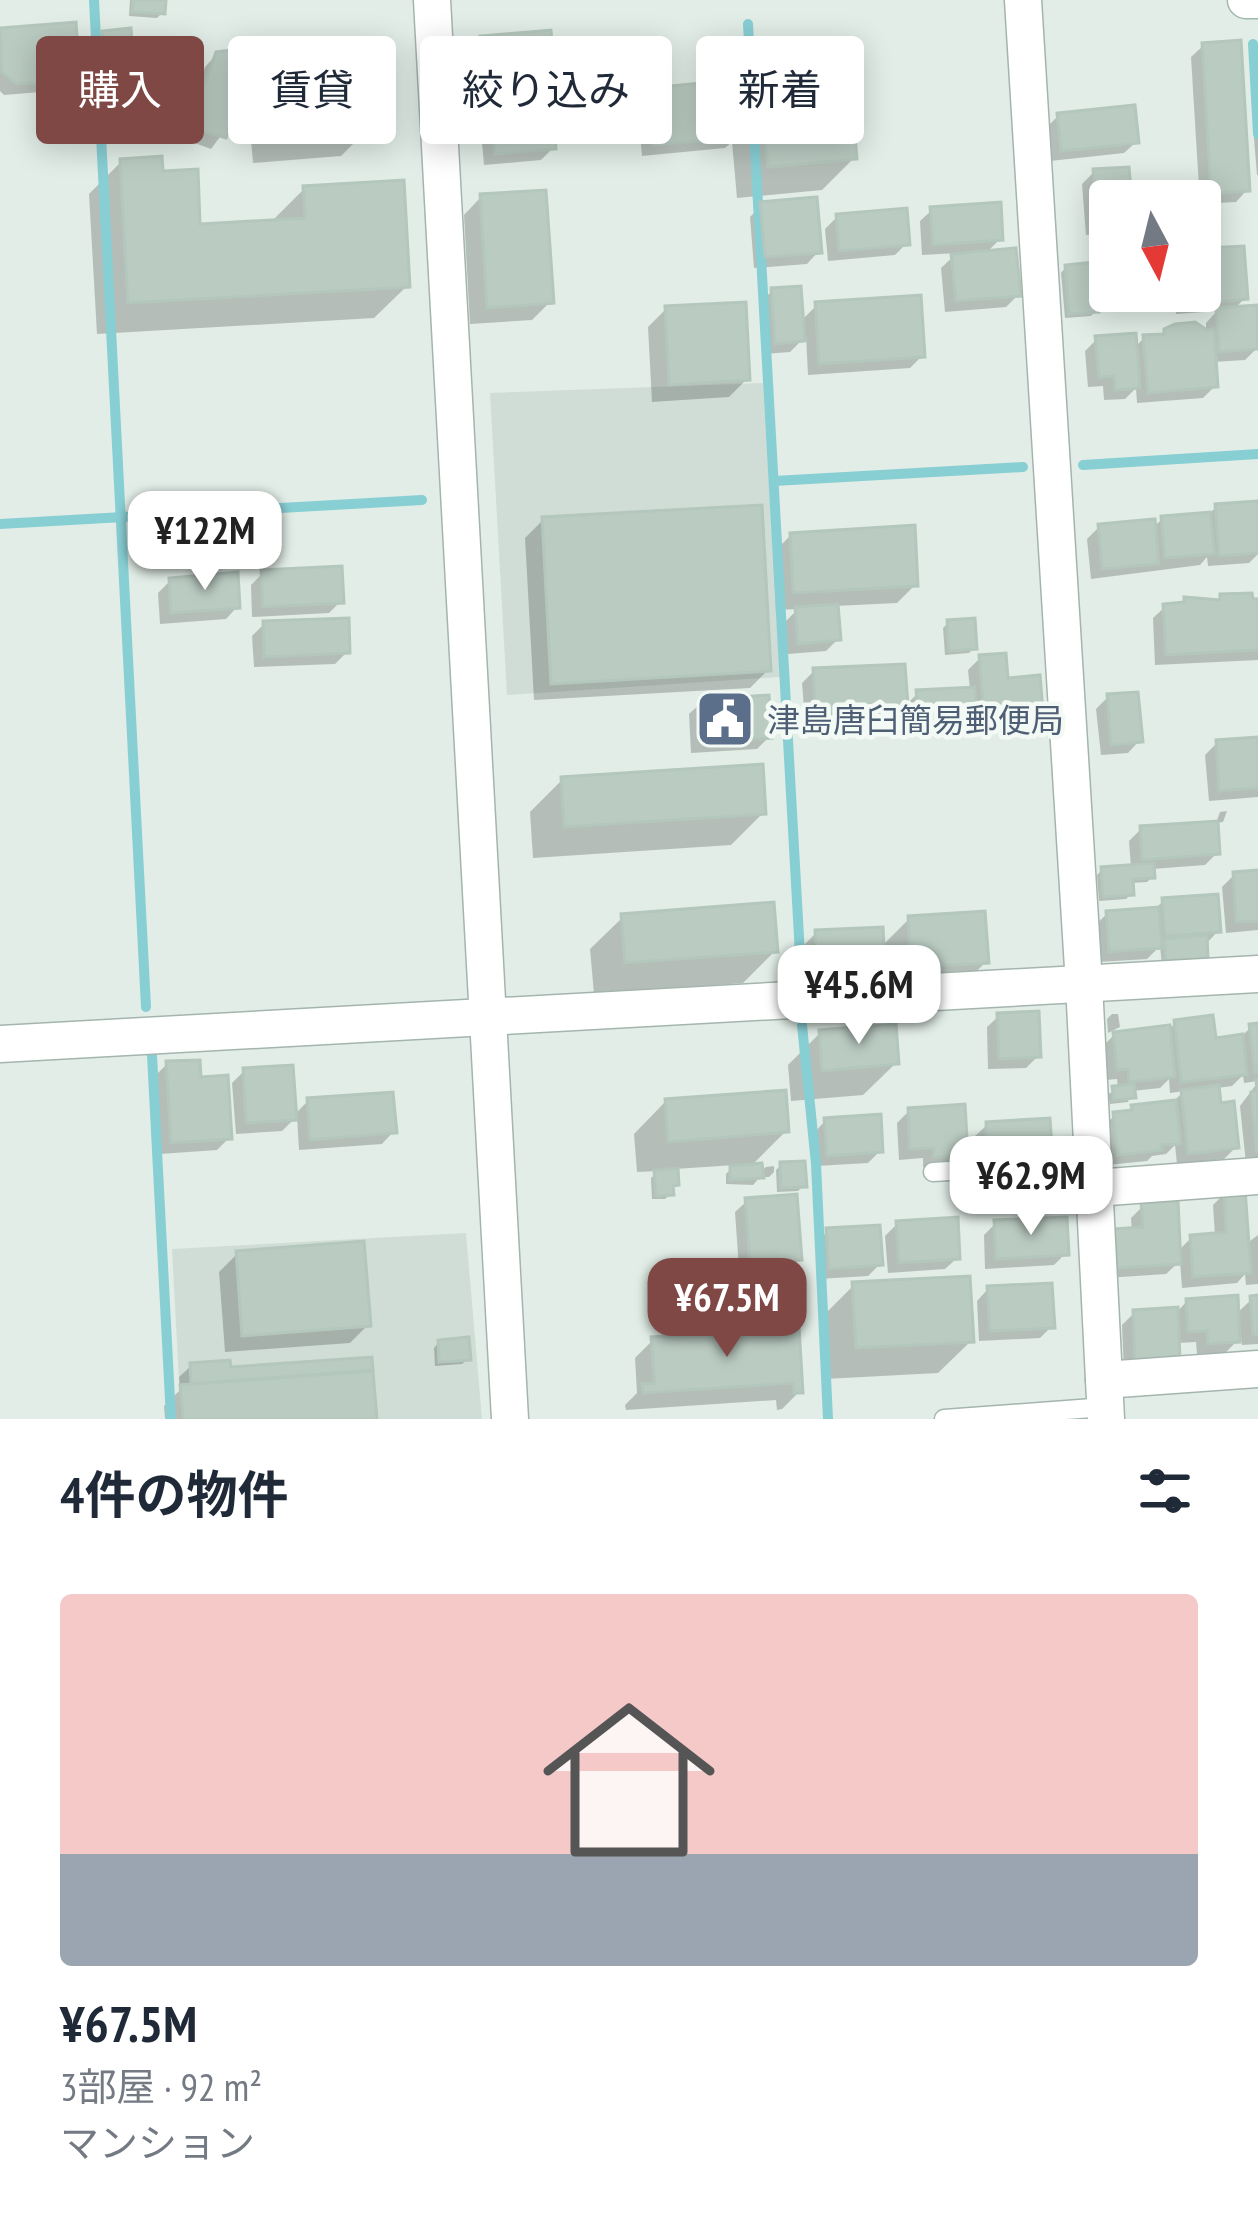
<!DOCTYPE html>
<html lang="ja">
<meta charset="utf-8">
<style>
:root{--surface:#fff;--page:#f2f2f3;--text:#1f2937;--muted:#747a83;--line:#e0e1e3;--accent:#804845}
body{margin:0;font-family:"PT Sans Narrow","Noto Sans JP",sans-serif;background:var(--page);color:var(--text);height:100vh;display:flex;flex-direction:column;font-size:45px;white-space:nowrap}
*{box-sizing:border-box;margin:0}
p{font-size:39px;color:var(--muted)}
.icon{flex:none;width:66px;height:66px;fill:none;stroke:currentColor;stroke-width:2;stroke-linecap:round;stroke-linejoin:round}
.map{position:relative;height:1419px;overflow:hidden}
.panel{display:flex;flex-direction:column;background:var(--surface);flex:1}
.panel>*{flex:none}
.guide{position:absolute;left:36px;top:36px;width:1188px;height:108px;display:flex;gap:24px}
.needle{width:78px;rotate:173deg}
.fabs{position:absolute;left:1089px;top:180px;display:grid;gap:24px}
.fabs a{display:grid;place-items:center;width:132px;height:132px;border-radius:12px;background:var(--surface);box-shadow:0 6px 30px #0003;font-size:60px}
.price{position:absolute;translate:-50% -102px;padding:0 27px;border-radius:24px;background:#fff;color:#222;font-size:39px;line-height:78px;filter:drop-shadow(0 3px 6px #0008)}
.price::after{content:'';position:absolute;left:50%;top:72px;width:36px;height:27px;margin-left:-18px;background:inherit;clip-path:polygon(0 0,100% 0,50% 100%)}
.price.on{background:var(--accent);color:#fff}
ul{padding:0;list-style:none}
li{display:grid;align-content:center;gap:24px;height:636px;padding:0 60px}
li+li{border-top:3px solid var(--line)}
li span{display:grid;place-items:center;height:372px;border-radius:12px;color:#555}
li>.icon{margin-inline-start:auto}
span .icon{width:216px;height:216px;fill:#fffc;stroke-width:1}
li b{font-size:51px}
h2{display:flex;justify-content:space-between;align-items:center;height:144px;padding:0 60px;font-size:51px}
.pill{padding:0 42px;border-radius:12px;background:var(--surface);box-shadow:0 6px 30px #0003;font-size:42px;line-height:108px}
.pill.on{background:var(--accent);color:#fff}
.map>svg:first-child{display:block}
.built{fill:#d0ddd6}
.shadow{fill:#0003;fill-rule:evenodd}
.lines{fill:none;stroke-linecap:round;stroke-linejoin:round}
.stream{stroke:#88cfd4;stroke-width:10}
.building{fill:#bacbc2;stroke:#b4c7bd;stroke-width:3}
.service-casing{stroke:#a4b5ae;stroke-width:21}
.minor-casing{stroke:#a4b5ae;stroke-width:39}
.tertiary-casing{stroke:#a4b5ae;stroke-width:39}
.secondary-casing{stroke:#a0b9ae;stroke-width:39}
.service{stroke:#fff;stroke-width:18}
.minor{stroke:#fff;stroke-width:36}
.tertiary{stroke:#fff;stroke-width:36}
.secondary{stroke:#fff;stroke-width:36}
.labels{text-anchor:middle;dominant-baseline:central;stroke-width:9;stroke-linejoin:round;paint-order:stroke}
.service-label{font-size:33px;fill:#4e5e75;stroke:#f3f9f5;text-anchor:start}
</style>
<div class="map">
<svg width="1258" height="1419" viewBox="0 0 1258 1419">
<rect width="100%" height="100%" fill="#e2ede7"/>
<g class="built">
<polygon points="763,383 780,677 507,695 490,393"/>
<polygon points="466,1233 482,1419 181,1419 172,1249"/>
</g>
<g class="shadow">
<polygon points="130,0 163,0 162,13 157,18 129,16"/>
<polygon points="74,26 77,78 65,90 4,95 0,91 0,31"/>
<polygon points="104,34 130,56 125,61 101,63 99,39"/>
<polygon points="481,39 551,69 540,81 472,86 469,51"/>
<polygon points="1258,45 1258,84 1252,85 1249,54"/>
<polygon points="1203,46 1247,190 1236,202 1200,204 1191,57"/>
<path d="M217,54L266,75L279,62L316,73L373,124L341,156L253,163L250,129L225,130L211,149L181,138L205,67ZM342,125V131L269,137V131Z"/>
<polygon points="649,91 737,137 764,110 854,158 822,190 737,198 732,142 725,148 642,156 637,103"/>
<polygon points="116,99 174,126 162,138 107,143 105,111"/>
<polygon points="1058,116 1136,142 1124,153 1050,161 1046,128"/>
<polygon points="493,120 553,148 541,160 484,165 481,132"/>
<polygon points="1258,121 1258,175 1257,175 1253,126"/>
<polygon points="121,162 160,174 198,228 272,221 304,189 407,286 374,318 97,334 89,194"/>
<polygon points="1094,172 1129,201 1110,201 1110,233 1086,235 1082,184"/>
<polygon points="481,197 550,302 532,320 470,324 464,215"/>
<polygon points="762,205 818,252 807,264 754,268 750,217"/>
<polygon points="932,210 1000,239 985,254 1018,295 1006,307 945,312 941,268 957,253 922,255 920,221"/>
<polygon points="837,217 907,243 895,255 828,261 825,229"/>
<polygon points="1200,246 1245,298 1233,310 1257,348 1245,360 1213,362 1215,386 1203,398 1137,403 1136,388 1125,399 1104,400 1103,386 1088,387 1085,351 1097,339 1134,348 1144,338 1160,337 1166,332 1206,333 1206,323 1217,311 1176,314 1174,291 1200,291"/>
<polygon points="1066,267 1096,311 1091,316 1065,318 1061,273"/>
<polygon points="772,291 801,321 817,305 922,356 910,368 808,375 806,336 790,352 764,354 760,303"/>
<polygon points="666,309 747,379 729,397 652,402 648,327"/>
<polygon points="1258,504 1258,554 1249,563 1208,566 1207,557 1200,565 1091,579 1087,539 1099,527 1153,528 1162,519 1208,515 1216,507"/>
<polygon points="543,520 768,670 750,688 534,700 525,538"/>
<polygon points="791,535 915,585 897,603 835,606 838,639 826,651 788,654 785,622 798,609 776,610 773,553"/>
<polygon points="263,573 340,602 329,613 252,617 251,585"/>
<polygon points="170,581 237,607 226,619 160,624 158,593"/>
<polygon points="1221,597 1258,602 1258,660 1155,665 1153,618 1165,607 1179,606 1185,600 1215,603"/>
<polygon points="948,623 974,648 969,653 945,655 943,628"/>
<polygon points="264,624 347,652 335,664 254,667 252,636"/>
<polygon points="980,658 1040,710 1028,721 973,726 973,720 962,731 908,734 907,717 894,729 806,734 805,727 898,722 898,716 805,721 802,683 814,671 905,706 918,693 970,690 968,670"/>
<polygon points="1108,697 1139,741 1128,753 1101,755 1096,709"/>
<polygon points="701,703 769,737 757,749 691,753 689,714"/>
<polygon points="1258,740 1258,797 1209,801 1205,755 1217,743"/>
<polygon points="562,780 763,813 731,845 533,858 530,812"/>
<polygon points="1227,811 1223,822 1216,823 1220,812"/>
<polygon points="1141,829 1217,853 1205,865 1152,869 1152,877 1147,882 1130,883 1131,894 1126,899 1099,901 1097,875 1102,870 1131,868 1129,841"/>
<polygon points="1258,873 1258,930 1226,933 1222,887 1234,875"/>
<polygon points="1164,900 1218,931 1205,945 1205,956 1200,962 1162,965 1160,946 1147,959 1098,962 1095,925 1107,914 1154,910"/>
<polygon points="623,917 775,951 743,983 594,994 590,949"/>
<polygon points="909,919 986,962 953,994 880,998 878,968 850,996 786,999 784,965 816,933 881,947"/>
<polygon points="1112,1014 1118,1014 1120,1027 1108,1033 1107,1019"/>
<polygon points="999,1016 1038,1056 1026,1068 988,1069 987,1027"/>
<polygon points="1176,1023 1213,1041 1240,1038 1251,1027 1258,1026 1258,1081 1244,1083 1243,1075 1232,1086 1217,1088 1219,1106 1236,1147 1224,1159 1177,1164 1175,1145 1166,1154 1152,1156 1147,1161 1107,1165 1103,1127 1115,1115 1127,1114 1133,1108 1172,1103 1184,1091 1170,1093 1169,1079 1160,1088 1132,1091 1128,1102 1110,1104 1108,1094 1118,1089 1117,1079 1106,1080 1103,1046 1114,1035 1170,1028"/>
<polygon points="820,1033 896,1063 863,1095 791,1101 788,1065"/>
<polygon points="167,1064 198,1080 229,1138 217,1150 160,1154 155,1076"/>
<polygon points="244,1071 294,1115 308,1101 393,1132 382,1144 299,1150 297,1116 282,1131 236,1134 232,1083"/>
<polygon points="1258,1082 1258,1162 1246,1164 1240,1106"/>
<polygon points="666,1101 786,1131 750,1167 760,1173 766,1167 774,1166 774,1172 781,1165 803,1186 798,1191 777,1192 776,1170 769,1177 760,1177 753,1185 726,1184 726,1174 735,1165 675,1169 676,1184 671,1194 665,1199 652,1199 651,1178 658,1171 637,1172 634,1134"/>
<polygon points="909,1111 965,1154 953,1166 923,1167 923,1158 899,1160 897,1123"/>
<polygon points="825,1121 880,1151 868,1163 816,1166 814,1133"/>
<polygon points="987,1125 1048,1147 1037,1159 977,1163 975,1136"/>
<polygon points="1225,1193 1246,1244 1258,1235 1258,1284 1246,1285 1245,1274 1237,1283 1182,1288 1180,1261 1166,1274 1106,1278 1104,1243 1132,1231 1131,1218 1143,1206 1178,1251 1191,1238 1215,1236 1213,1205"/>
<polygon points="747,1201 799,1258 791,1266 794,1296 804,1290 806,1310 796,1315 796,1307 783,1320 723,1325 720,1282 732,1270 739,1269 735,1212"/>
<polygon points="996,1223 1066,1253 1054,1265 985,1269 984,1235"/>
<polygon points="897,1224 957,1258 945,1269 888,1273 885,1236"/>
<polygon points="828,1231 880,1264 868,1276 818,1279 816,1243"/>
<polygon points="237,1254 368,1325 350,1343 225,1352 219,1272"/>
<polygon points="854,1285 971,1341 938,1373 825,1379 821,1318"/>
<polygon points="988,1289 1052,1326 1040,1338 979,1341 977,1301"/>
<polygon points="1258,1298 1258,1344 1242,1345 1241,1337 1225,1353 1197,1354 1196,1342 1177,1343 1124,1373 1122,1325 1134,1313 1178,1311 1187,1301 1236,1314 1252,1299"/>
<polygon points="796,1331 800,1391 782,1409 777,1410 776,1400 626,1410 625,1405 637,1393 635,1358 653,1340"/>
<polygon points="439,1342 468,1359 462,1364 435,1366 434,1348"/>
<polygon points="191,1366 228,1371 370,1369 364,1375 374,1419 165,1419 164,1406 180,1390 179,1377"/>
</g>
<g class="lines">
<g class="stream">
<polyline points="94,0 146,1007"/>
<polyline points="748,24 801,973"/>
<polyline points="1253,44 1258,134"/>
<polyline points="1083,465 1258,454"/>
<polyline points="774,481 1023,467"/>
<polyline points="0,524 422,500"/>
<polyline points="802,1025 816,1164 828,1419"/>
<polyline points="152,1055 171,1419"/>
</g>
</g>
<g class="building">
<polygon points="133,0 166,0 165,14 132,12"/>
<polygon points="76,22 80,79 17,84 2,72 0,28"/>
<polygon points="131,28 133,57 105,60 102,31"/>
<polygon points="551,30 554,70 483,76 480,36"/>
<polygon points="1241,40 1250,191 1211,193 1202,43"/>
<polygon points="249,48 268,56 272,118 232,120 226,138 190,127 216,52"/>
<polygon points="318,56 319,70 371,65 376,125 284,132 277,60"/>
<polygon points="735,80 740,138 653,145 648,88"/>
<polygon points="173,91 177,127 118,132 115,96"/>
<polygon points="852,99 857,159 768,167 762,107"/>
<polygon points="1135,105 1139,143 1061,151 1057,113"/>
<polygon points="553,112 556,149 495,154 491,117"/>
<polygon points="162,156 163,171 198,169 200,224 305,218 303,186 404,180 410,287 128,303 120,159"/>
<polygon points="1129,167 1132,201 1110,201 1110,224 1097,225 1093,169"/>
<polygon points="546,190 554,303 487,308 480,194"/>
<polygon points="817,197 822,253 765,257 760,202"/>
<polygon points="1001,202 1003,240 933,245 930,207"/>
<polygon points="907,208 910,245 839,251 836,214"/>
<polygon points="1206,242 1207,248 1244,246 1248,299 1186,304 1186,291 1200,291 1200,243"/>
<polygon points="1016,248 1021,296 956,301 951,254"/>
<polygon points="1095,262 1099,312 1069,314 1065,265"/>
<polygon points="801,286 805,341 775,344 771,288"/>
<polygon points="921,295 925,357 819,364 815,302"/>
<polygon points="746,302 750,380 669,385 665,306"/>
<polygon points="1257,305 1258,349 1219,352 1216,308"/>
<polygon points="1195,322 1207,330 1214,329 1218,387 1148,393 1143,335 1164,334 1164,329 1175,324"/>
<polygon points="1136,333 1140,388 1115,390 1114,376 1099,377 1095,336"/>
<polygon points="1258,501 1258,553 1219,556 1215,504"/>
<polygon points="762,505 771,671 551,684 542,517"/>
<polygon points="1210,512 1215,554 1165,558 1161,516"/>
<polygon points="1155,519 1159,564 1102,569 1098,524"/>
<polygon points="915,525 918,586 793,593 790,533"/>
<polygon points="342,566 344,603 263,607 261,570"/>
<polygon points="238,572 240,608 171,613 169,578"/>
<polygon points="1252,593 1253,599 1258,599 1258,650 1166,655 1163,604 1184,602 1184,597 1220,600 1220,594"/>
<polygon points="838,604 841,640 798,644 795,607"/>
<polygon points="349,618 350,653 264,657 263,621"/>
<polygon points="975,618 977,649 949,651 947,620"/>
<polygon points="1006,653 1008,678 1040,675 1043,711 984,716 979,655"/>
<polygon points="905,664 909,719 816,724 813,668"/>
<polygon points="975,687 977,720 919,724 916,690"/>
<polygon points="1138,692 1143,742 1111,745 1107,694"/>
<polygon points="769,695 772,738 702,743 699,700"/>
<polygon points="1258,737 1258,788 1219,791 1216,740"/>
<polygon points="763,764 766,814 564,827 561,777"/>
<polygon points="1218,821 1220,854 1142,860 1140,826"/>
<polygon points="1154,863 1155,878 1133,879 1134,895 1103,897 1101,867"/>
<polygon points="1258,870 1258,921 1236,922 1233,872"/>
<polygon points="1218,894 1221,932 1165,936 1162,898"/>
<polygon points="774,902 778,952 625,963 621,914"/>
<polygon points="1159,907 1162,948 1109,952 1106,911"/>
<polygon points="985,911 989,963 911,967 908,916"/>
<polygon points="883,927 885,965 817,968 815,930"/>
<polygon points="1207,935 1208,958 1166,961 1164,939"/>
<polygon points="1039,1011 1041,1057 999,1059 997,1013"/>
<polygon points="1213,1015 1216,1038 1243,1034 1247,1075 1181,1082 1174,1020"/>
<polygon points="1258,1023 1258,1072 1255,1073 1249,1024"/>
<polygon points="896,1024 899,1064 822,1071 819,1030"/>
<polygon points="1170,1025 1175,1077 1129,1082 1128,1069 1117,1070 1113,1032"/>
<polygon points="200,1060 201,1077 228,1075 232,1139 171,1143 166,1061"/>
<polygon points="293,1065 297,1120 246,1123 243,1068"/>
<polygon points="1256,1080 1258,1080 1257,1153 1251,1092 1257,1091"/>
<polygon points="1134,1084 1136,1098 1114,1100 1112,1086"/>
<polygon points="1219,1085 1221,1103 1234,1101 1239,1148 1188,1154 1181,1090"/>
<polygon points="786,1090 789,1132 668,1142 665,1099"/>
<polygon points="393,1092 397,1133 310,1140 307,1098"/>
<polygon points="1176,1100 1181,1144 1161,1145 1162,1150 1118,1155 1113,1112 1132,1110 1131,1105"/>
<polygon points="965,1104 968,1155 934,1157 934,1148 910,1149 908,1108"/>
<polygon points="881,1114 883,1152 827,1156 824,1118"/>
<polygon points="1050,1118 1052,1148 987,1153 986,1122"/>
<polygon points="805,1161 807,1187 781,1188 780,1162"/>
<polygon points="762,1163 764,1178 730,1180 730,1166"/>
<polygon points="678,1168 679,1185 673,1186 674,1195 656,1196 654,1170"/>
<polygon points="1245,1188 1251,1273 1193,1277 1190,1235 1226,1232 1224,1190"/>
<polygon points="797,1194 802,1260 750,1263 745,1198"/>
<polygon points="1178,1201 1181,1264 1117,1268 1114,1229 1143,1227 1141,1203"/>
<polygon points="958,1217 960,1259 899,1263 896,1221"/>
<polygon points="1067,1217 1069,1255 996,1259 994,1220"/>
<polygon points="880,1225 883,1265 829,1269 826,1228"/>
<polygon points="364,1241 371,1326 242,1336 236,1251"/>
<polygon points="794,1262 798,1310 734,1315 730,1267"/>
<polygon points="970,1276 974,1342 856,1348 852,1282"/>
<polygon points="1052,1283 1055,1328 990,1331 987,1286"/>
<polygon points="1238,1295 1240,1342 1208,1344 1207,1331 1188,1332 1186,1299"/>
<polygon points="1258,1295 1258,1335 1253,1335 1250,1296"/>
<polygon points="1178,1307 1180,1361 1135,1362 1133,1310"/>
<polygon points="799,1327 803,1393 794,1393 793,1383 643,1393 642,1384 655,1383 651,1337"/>
<polygon points="469,1337 471,1360 439,1362 438,1340"/>
<polygon points="372,1357 373,1370 191,1384 190,1363 230,1360 231,1367"/>
<polygon points="373,1371 377,1419 183,1419 180,1385"/>
</g>
<g class="lines">
<defs>
<g id="service">
<polyline points="933,1172 1093,1162"/>
<polyline points="944,1419 1106,1407"/>
</g>
<g id="minor">
<polyline points="1023,0 1084,984 1106,1419"/>
<polyline points="0,1044 1258,974"/>
<polyline points="1095,1188 1258,1176"/>
<polyline points="1104,1380 1258,1369"/>
</g>
<polyline id="tertiary" points="432,0 510,1419"/>
<polyline id="secondary" points="1246,0 1258,0"/>
</defs>
<use href="#service" class="service-casing"/>
<use href="#minor" class="minor-casing"/>
<use href="#tertiary" class="tertiary-casing"/>
<use href="#secondary" class="secondary-casing"/>
<use href="#service" class="service"/>
<use href="#minor" class="minor"/>
<use href="#tertiary" class="tertiary"/>
<use href="#secondary" class="secondary"/>
</g>
<defs>
<symbol id="civic-square" viewBox="-11 -11 22 22"><rect x="-9" y="-9" width="18" height="18" rx="4" fill="#5c6f8a" stroke="#f3f9f5"/><path d="M-.6-6.5H3V-4.5H.6V-3L4-1V1h2V6H-6V1h2V-1L-.6-3ZM-1.2 2.5V6h2.4V2.5Z" fill="#fff"/></symbol>
</defs>
<g fill-rule="evenodd">
<use href="#civic-square" x="692" y="686" width="66" height="66"/>
</g>
<g class="labels">
<g class="service-label">
<text x="767" y="719">津島唐臼簡易郵便局</text>
</g>
</g>
</svg>
<div class="fabs">
<a><svg class="needle" viewBox="-14 -14 28 28"><path d="M0-13l5 13h-10z" fill="#e53935"/><path d="M0 13l5-13h-10z" fill="#747a83"/></svg></a>
</div>
<b class="price" style="left:205px;top:593px">¥122M</b>
<b class="price" style="left:859px;top:1047px">¥45.6M</b>
<b class="price" style="left:1031px;top:1238px">¥62.9M</b>
<b class="price on" style="left:727px;top:1360px">¥67.5M</b>
<div class="guide">
<a class="pill on">購入</a>
<a class="pill">賃貸</a>
<a class="pill">絞り込み</a>
<a class="pill">新着</a>
</div>
</div>
<section class="panel">
<h2>4件の物件<svg class="icon" aria-label="filters" viewBox="0 0 24 24"><path d="M4 7h16M4 17h16"/><circle cx="9" cy="7" r="2"/><circle cx="15" cy="17" r="2"/></svg></h2>
<ul>
<li><span style="background:linear-gradient(#f6c9c9 70%,#9aa5b1 0)"><svg class="icon" aria-label="home" viewBox="0 0 24 24"><path d="M3 11l9-7 9 7M6 9v11h12V9"/></svg></span><div><b>¥67.5M</b><p>3部屋 · 92 m²</p><p>マンション</p></div></li>
</ul>
</section>
